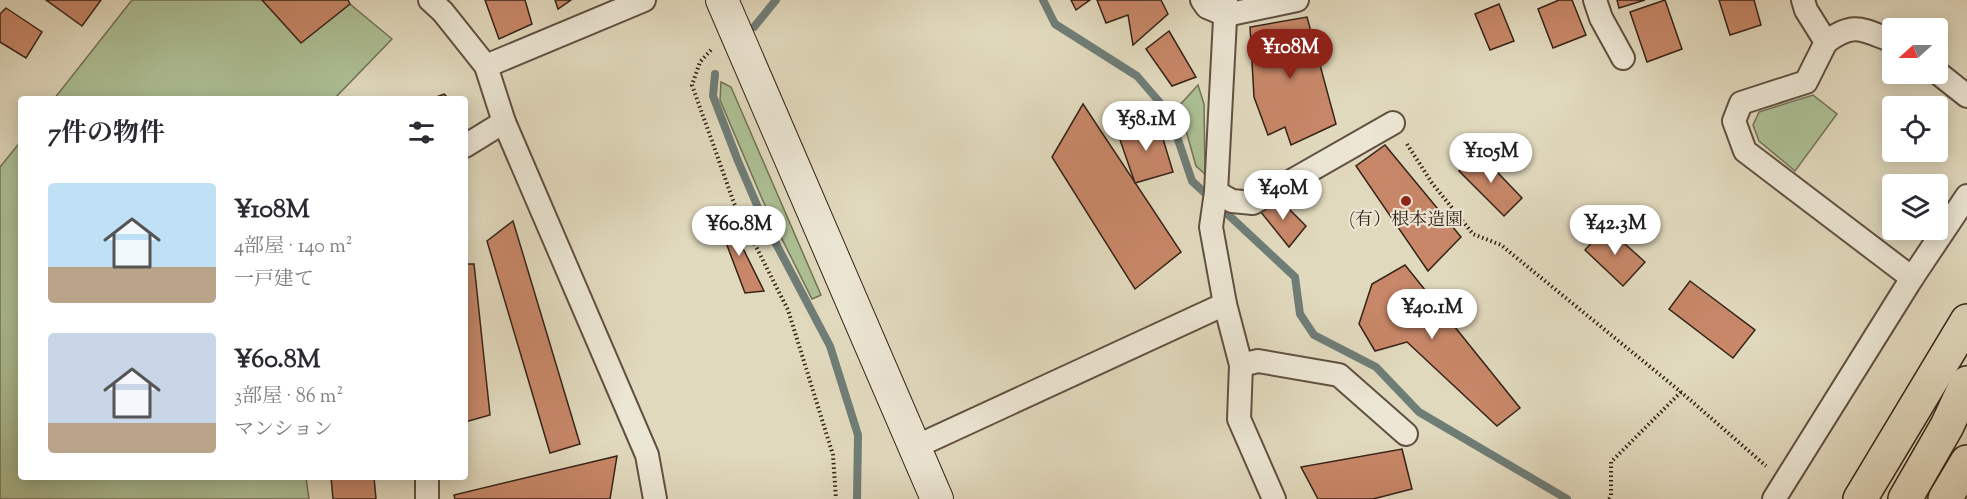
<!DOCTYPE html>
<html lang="ja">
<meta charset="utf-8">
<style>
:root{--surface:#fff;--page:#f7f7f7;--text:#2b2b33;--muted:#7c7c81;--accent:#8f2418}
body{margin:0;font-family:"Sorts Mill Goudy","Noto Serif JP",serif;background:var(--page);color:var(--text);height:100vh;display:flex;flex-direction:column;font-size:22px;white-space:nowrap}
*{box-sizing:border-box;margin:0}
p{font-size:20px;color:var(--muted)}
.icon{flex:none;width:33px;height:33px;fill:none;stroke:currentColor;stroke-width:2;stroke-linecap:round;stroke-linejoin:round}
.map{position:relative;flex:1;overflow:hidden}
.sheet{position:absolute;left:18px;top:96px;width:450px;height:384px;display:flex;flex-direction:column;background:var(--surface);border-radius:6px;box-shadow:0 3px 15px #0003}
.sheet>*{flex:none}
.needle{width:39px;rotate:249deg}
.buttons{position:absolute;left:1882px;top:18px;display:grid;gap:12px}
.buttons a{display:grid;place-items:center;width:66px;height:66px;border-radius:6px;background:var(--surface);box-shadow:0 3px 15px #0003;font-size:30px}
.price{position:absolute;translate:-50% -51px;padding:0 14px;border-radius:21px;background:#fff;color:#222;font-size:20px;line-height:39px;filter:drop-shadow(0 2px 3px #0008)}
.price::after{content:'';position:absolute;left:50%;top:36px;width:18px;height:14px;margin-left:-9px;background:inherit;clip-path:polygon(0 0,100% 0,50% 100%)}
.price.on{background:var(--accent);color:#fff}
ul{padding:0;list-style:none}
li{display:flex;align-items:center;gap:18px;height:150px;padding:0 30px}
li span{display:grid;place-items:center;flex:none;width:168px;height:120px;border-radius:6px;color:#555}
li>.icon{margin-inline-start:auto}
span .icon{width:72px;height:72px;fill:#fffc;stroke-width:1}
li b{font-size:26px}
h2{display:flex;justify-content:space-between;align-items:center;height:72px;padding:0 30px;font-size:26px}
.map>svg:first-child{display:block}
.green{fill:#adc095;stroke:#727256;stroke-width:1.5}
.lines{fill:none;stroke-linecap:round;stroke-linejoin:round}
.stream{stroke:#6f7d77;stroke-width:8}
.building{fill:#c78768;stroke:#362318;stroke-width:1.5}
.street-casing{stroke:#615041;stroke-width:26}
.secondary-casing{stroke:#362318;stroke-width:34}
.highway-casing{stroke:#362318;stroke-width:36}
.path{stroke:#362318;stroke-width:4;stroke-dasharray:1.5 3;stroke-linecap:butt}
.street{stroke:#ece6d4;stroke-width:22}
.secondary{stroke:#ece6d4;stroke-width:32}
.highway{stroke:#e1d9bd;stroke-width:33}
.poi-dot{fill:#8f2418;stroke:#ece6d4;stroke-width:2}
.labels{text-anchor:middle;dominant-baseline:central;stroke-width:4.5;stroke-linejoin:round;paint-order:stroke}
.poi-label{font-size:18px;fill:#362318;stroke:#ece6d4}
</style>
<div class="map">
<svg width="1967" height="499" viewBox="0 0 1967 499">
<rect width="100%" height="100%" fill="#e1d9bd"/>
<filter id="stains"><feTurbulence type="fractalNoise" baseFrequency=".00333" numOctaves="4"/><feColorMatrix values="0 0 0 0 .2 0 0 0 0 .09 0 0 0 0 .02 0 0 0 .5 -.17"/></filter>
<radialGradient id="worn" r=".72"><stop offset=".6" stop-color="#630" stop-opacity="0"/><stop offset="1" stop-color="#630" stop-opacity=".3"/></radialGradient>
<g class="green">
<polygon points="132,0 345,0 392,39 334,99 54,99"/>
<polygon points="721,82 731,87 821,295 812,299 763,201 720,100"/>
<polygon points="1198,85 1204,104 1205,174 1196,166 1179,106"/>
<polygon points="1813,95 1837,114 1795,171 1759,141 1753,125 1759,112"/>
<polygon points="21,141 21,477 306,477 309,499 0,499 0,167"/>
</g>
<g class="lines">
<g class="stream">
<polyline points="1043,0 1055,24 1137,76 1169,113 1192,181 1295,277 1300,314 1314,335 1376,367 1419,412 1567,499"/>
<polyline points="754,27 776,0"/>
<polyline points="715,74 713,96 738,161 763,219 830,346 858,435 857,499"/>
</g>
</g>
<g class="building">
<polygon points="46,0 101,0 82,26"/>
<polygon points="262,0 348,0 350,4 301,43"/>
<polygon points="485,0 525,0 532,24 499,39"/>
<polygon points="555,0 571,0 558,9"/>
<polygon points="1071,0 1090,0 1076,10"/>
<polygon points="1097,0 1161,0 1168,14 1133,45 1128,15 1106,23"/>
<polygon points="1559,0 1572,0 1586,35 1553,48 1538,9"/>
<polygon points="1617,0 1645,0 1619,8"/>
<polygon points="1665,0 1682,49 1647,62 1630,12"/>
<polygon points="1719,0 1754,0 1761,25 1730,35"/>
<polygon points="1499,4 1514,41 1490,50 1475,14"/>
<polygon points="6,8 42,32 26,58 0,42 0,14"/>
<polygon points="1307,17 1336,124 1291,145 1285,127 1268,135 1254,97 1250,27"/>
<polygon points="1169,31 1196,77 1172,86 1146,49"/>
<polygon points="444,94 449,99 431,99"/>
<polygon points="1083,104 1181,252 1135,289 1052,157"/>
<polygon points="1157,119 1173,172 1135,183 1118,134"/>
<polygon points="1385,145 1461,237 1428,271 1356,166"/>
<polygon points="1478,152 1522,198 1504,216 1459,171"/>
<polygon points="1278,198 1306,226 1289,247 1260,211"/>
<polygon points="725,212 764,291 745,293 716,216"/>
<polygon points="513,221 580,444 550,453 487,241"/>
<polygon points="1606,227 1645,262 1623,286 1585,250"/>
<polygon points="465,264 474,264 490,415 465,422"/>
<polygon points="1405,265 1520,408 1497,426 1407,342 1375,351 1359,324 1372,284"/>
<polygon points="1690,281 1755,330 1733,358 1669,309"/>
<polygon points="1402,449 1412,489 1373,499 1318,499 1301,467"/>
<polygon points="617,456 610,499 455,499 454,495"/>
<polygon points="331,477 374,477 376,499 333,499"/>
</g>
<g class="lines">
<defs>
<g id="street">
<polyline points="430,0 443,12 486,66 504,122 647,455 655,499"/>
<polyline points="1202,0 1207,7 1226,15 1297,0"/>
<polyline points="1226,0 1216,192 1211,227 1225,304 1241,365 1239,419 1274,499"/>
<polyline points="1595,0 1601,18 1623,58"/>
<path d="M1803,0L1806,10L1826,42C1855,21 1862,30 1893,41"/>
<polyline points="1826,42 1806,82 1741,103 1734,121 1745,151 1912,278"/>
<polyline points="486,66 644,0"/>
<polyline points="1938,73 1967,96"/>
<polyline points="465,146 504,122"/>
<polyline points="1216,192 1232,201 1253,203 1393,123"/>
<polyline points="1241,365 1258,361 1339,375 1406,434"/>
<polyline points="913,448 1225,304"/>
<polyline points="427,477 427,499"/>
<polyline points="1774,499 1912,278 1967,196"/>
</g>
<polyline id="secondary" points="722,0 937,499"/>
<g id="highway">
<polyline points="1860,499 1967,321"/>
<polyline points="1905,499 1947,426 1967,383"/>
<polyline points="1945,499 1967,462"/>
</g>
</defs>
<use href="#street" class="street-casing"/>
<use href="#secondary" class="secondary-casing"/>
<use href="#highway" class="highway-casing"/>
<g class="path">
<polyline points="711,50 700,62 692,85 734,203 788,310 833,455 836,499"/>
<polyline points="1407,144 1432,183 1473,234 1501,245 1681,392 1766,466"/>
<polyline points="1609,499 1611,496 1611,462 1681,392"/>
</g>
<use href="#street" class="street"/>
<use href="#secondary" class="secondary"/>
<use href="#highway" class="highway"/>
</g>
<circle class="poi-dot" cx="1406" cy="201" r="6"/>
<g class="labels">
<g class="poi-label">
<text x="1406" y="221">(有）根本造園</text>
</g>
</g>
<rect width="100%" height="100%" filter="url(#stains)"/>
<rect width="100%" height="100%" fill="url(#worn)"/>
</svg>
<div class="buttons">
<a><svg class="needle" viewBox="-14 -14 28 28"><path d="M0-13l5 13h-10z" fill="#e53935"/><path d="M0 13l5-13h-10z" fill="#7c7c81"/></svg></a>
<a><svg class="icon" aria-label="locate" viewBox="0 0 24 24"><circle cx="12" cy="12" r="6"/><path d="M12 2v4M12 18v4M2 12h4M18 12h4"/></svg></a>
<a><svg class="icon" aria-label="layers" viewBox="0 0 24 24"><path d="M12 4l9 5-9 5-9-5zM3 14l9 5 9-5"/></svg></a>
</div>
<b class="price on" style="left:1290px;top:80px">¥108M</b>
<b class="price" style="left:1146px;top:152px">¥58.1M</b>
<b class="price" style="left:1491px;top:184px">¥105M</b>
<b class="price" style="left:1283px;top:221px">¥40M</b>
<b class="price" style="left:1615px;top:256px">¥42.3M</b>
<b class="price" style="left:739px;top:257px">¥60.8M</b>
<b class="price" style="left:1432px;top:340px">¥40.1M</b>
<section class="sheet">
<h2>7件の物件<svg class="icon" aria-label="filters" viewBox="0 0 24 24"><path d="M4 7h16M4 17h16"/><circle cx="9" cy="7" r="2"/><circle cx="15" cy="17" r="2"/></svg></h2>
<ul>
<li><span style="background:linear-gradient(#bfe0f5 70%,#b9a48a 0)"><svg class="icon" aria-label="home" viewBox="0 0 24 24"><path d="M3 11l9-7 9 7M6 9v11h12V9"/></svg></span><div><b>¥108M</b><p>4部屋 · 140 m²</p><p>一戸建て</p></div></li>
<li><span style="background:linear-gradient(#c9d6e8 75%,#b9a48a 0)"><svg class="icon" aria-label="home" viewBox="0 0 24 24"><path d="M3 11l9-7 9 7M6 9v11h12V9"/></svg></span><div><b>¥60.8M</b><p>3部屋 · 86 m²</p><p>マンション</p></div></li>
</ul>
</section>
</div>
